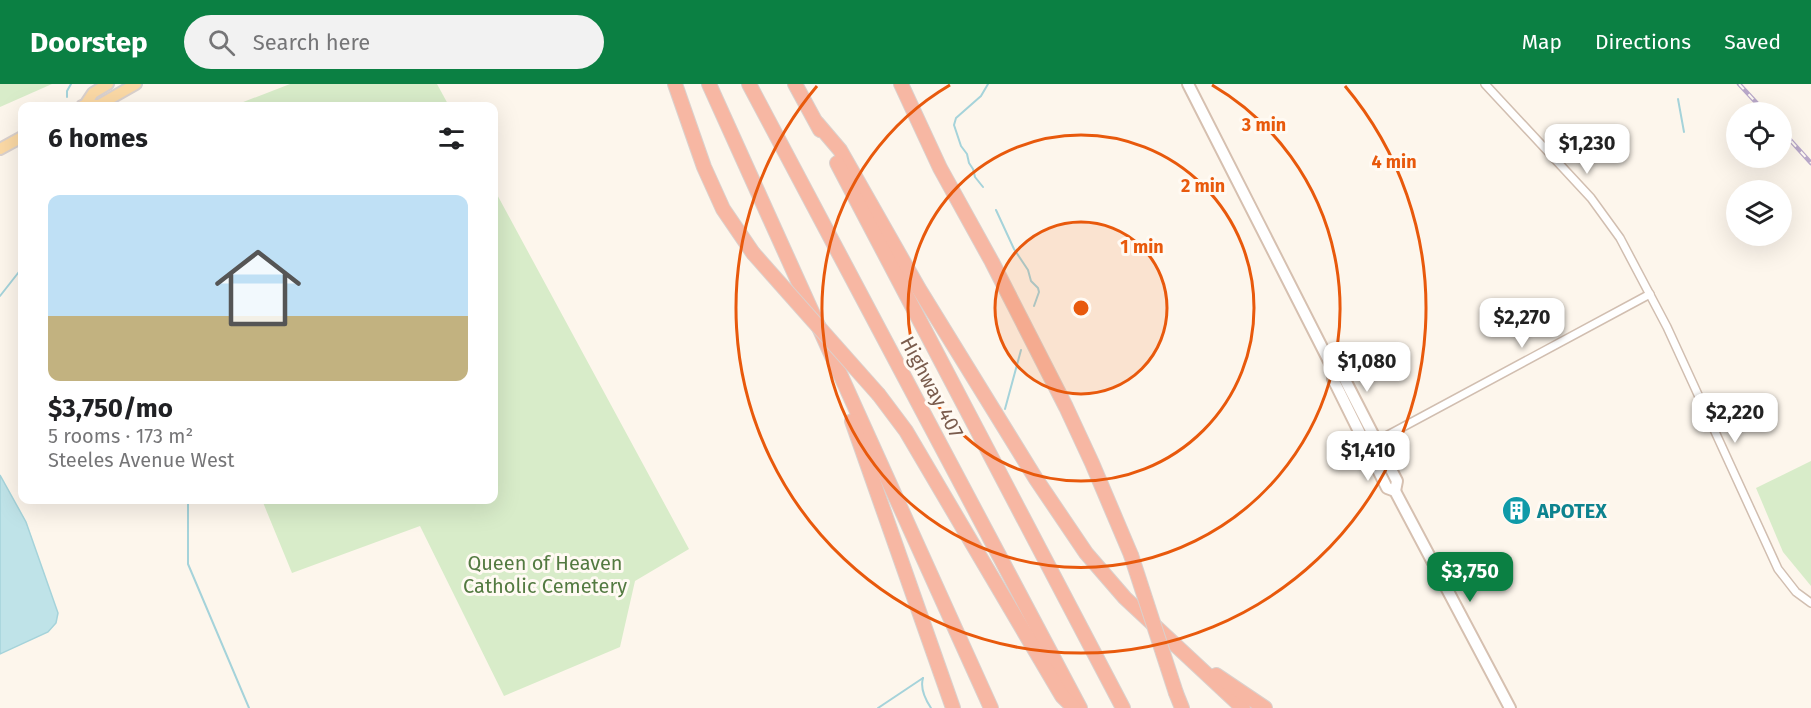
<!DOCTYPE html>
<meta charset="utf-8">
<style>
:root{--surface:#fff;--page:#f2f2f2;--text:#202124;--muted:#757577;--accent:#0b8043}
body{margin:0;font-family:"Fira Sans",sans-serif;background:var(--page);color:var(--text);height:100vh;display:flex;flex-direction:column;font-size:22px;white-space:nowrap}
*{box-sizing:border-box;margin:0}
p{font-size:20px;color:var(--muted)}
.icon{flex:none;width:33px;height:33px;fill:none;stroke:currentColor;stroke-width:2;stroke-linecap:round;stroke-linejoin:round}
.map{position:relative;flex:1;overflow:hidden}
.details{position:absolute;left:18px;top:18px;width:480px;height:402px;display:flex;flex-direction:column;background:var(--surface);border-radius:12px;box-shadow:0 6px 24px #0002}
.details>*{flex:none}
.buttons{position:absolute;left:1726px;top:18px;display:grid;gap:12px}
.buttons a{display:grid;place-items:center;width:66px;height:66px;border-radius:50%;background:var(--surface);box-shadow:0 6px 24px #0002;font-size:30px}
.price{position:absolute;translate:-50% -51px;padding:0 14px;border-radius:12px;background:#fff;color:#222;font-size:20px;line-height:39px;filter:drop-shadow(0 2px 3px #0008)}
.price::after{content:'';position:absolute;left:50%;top:36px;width:18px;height:14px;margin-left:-9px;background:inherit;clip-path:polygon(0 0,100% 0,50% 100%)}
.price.current{background:var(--accent);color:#fff}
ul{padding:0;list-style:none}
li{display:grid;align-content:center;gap:12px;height:318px;padding:0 30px}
li span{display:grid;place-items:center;height:186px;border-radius:12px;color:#555}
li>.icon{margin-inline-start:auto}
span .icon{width:108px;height:108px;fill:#fffc;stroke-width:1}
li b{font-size:26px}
h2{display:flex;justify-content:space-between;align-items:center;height:72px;padding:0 30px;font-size:26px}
header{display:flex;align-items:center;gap:36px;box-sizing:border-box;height:84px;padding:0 30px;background:var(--accent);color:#fff}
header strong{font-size:28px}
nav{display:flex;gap:33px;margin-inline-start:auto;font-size:21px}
.search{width:420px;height:54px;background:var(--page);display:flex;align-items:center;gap:15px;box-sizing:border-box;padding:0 21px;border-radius:33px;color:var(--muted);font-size:22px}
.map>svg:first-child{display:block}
.green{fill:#d8ecc9}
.water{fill:#bfe3e8;stroke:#a5d3da;stroke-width:1.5}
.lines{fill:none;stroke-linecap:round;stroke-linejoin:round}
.stream{stroke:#a5d3da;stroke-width:2}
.minor-casing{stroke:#d1beb0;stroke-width:10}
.secondary-casing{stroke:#d6c0b0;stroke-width:14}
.primary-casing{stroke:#dad1cd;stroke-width:14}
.motorway-casing{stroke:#dad1cd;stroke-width:16}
.minor{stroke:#fff;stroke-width:7}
.secondary{stroke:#fff;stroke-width:10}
.primary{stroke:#fbd9a5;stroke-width:10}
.motorway{stroke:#f7b7a3;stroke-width:14}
.rail-casing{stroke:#b9a8c9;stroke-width:4.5}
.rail{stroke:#fffaf3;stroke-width:2;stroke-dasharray:7;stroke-linecap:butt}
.motorway-bridge-casing{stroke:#dad1cd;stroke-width:16;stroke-linecap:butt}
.motorway-bridge{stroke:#f7b7a3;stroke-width:14}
.ring{fill:none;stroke:#e8590c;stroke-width:3}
.labels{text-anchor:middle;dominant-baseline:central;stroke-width:6;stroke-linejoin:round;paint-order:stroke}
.street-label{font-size:20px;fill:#7a5c4d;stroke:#fffaf3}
.culture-label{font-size:20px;font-weight:bold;fill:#0d838f;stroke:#fffaf3;text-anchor:start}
.park-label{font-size:20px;fill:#537a41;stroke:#fffaf3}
.centre{fill:#e8590c;stroke:#fffaf3;stroke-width:3}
.ring-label{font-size:18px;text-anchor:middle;font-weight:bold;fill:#e8590c;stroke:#fffaf3;stroke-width:6;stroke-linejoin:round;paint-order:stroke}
</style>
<header>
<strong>Doorstep</strong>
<div class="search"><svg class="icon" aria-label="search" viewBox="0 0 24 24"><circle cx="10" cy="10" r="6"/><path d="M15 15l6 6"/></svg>Search here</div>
<nav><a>Map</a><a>Directions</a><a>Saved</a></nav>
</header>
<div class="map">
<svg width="1811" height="624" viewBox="0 0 1811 624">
<rect width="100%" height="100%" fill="#fdf6ec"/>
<g class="green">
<polygon points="0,0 52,0 0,23"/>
<polygon points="290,0 437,0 449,22 233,22"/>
<polygon points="494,105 689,465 635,497 620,563 504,612 420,442 292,489 262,416 494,416"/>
<polygon points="1811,377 1811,502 1783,468 1756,404"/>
</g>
<polygon class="water" points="0,391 26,438 58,529 56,539 48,548 0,570"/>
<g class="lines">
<g class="stream">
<polyline points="67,13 67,7 71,0"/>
<polyline points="1678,15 1684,48"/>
<polyline points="983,103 975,93 973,85 969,79 967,70 961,62 954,41 956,34 981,12 988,0"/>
<polyline points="996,126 1014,165 1028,186 1031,197 1038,204 1039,208 1034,222"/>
<polyline points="0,212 22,184"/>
<polyline points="1005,325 1021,266"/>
<polyline points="188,416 188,480 249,624"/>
<path d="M923,594C920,604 925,615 931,624"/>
<polyline points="878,624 923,594"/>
</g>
<defs>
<g id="minor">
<polyline points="1485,0 1591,114 1620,154 1667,243 1778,485 1796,508 1811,519"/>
<polyline points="1375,358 1650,210"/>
</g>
<g id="secondary">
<polyline points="1188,0 1334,287 1333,295 1387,404 1395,407 1510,624"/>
<polyline points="1334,287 1342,290 1397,397 1395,407"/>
</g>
<g id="primary">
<polyline points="85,21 93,9 108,0"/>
<polyline points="82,22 85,21 99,21 136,0"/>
<polyline points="0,65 22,53"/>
</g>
<g id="motorway">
<polyline points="675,0 704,83 723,125 753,169"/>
<polyline points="709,0 991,624"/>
<polyline points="749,0 1080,624"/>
<polyline points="795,0 820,46"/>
<polyline points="901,0 940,84 992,178 1066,323 1092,379 1131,471"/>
<polyline points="817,39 840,66 919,205 1036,395 1086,469 1125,514 1243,624"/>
<polyline points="837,79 1123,624"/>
<polyline points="879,311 906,347 1062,612 1074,624"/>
<polyline points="852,337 953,624"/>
<polyline points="1216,591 1265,624"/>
<polyline points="1176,609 1182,624"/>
</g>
</defs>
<use href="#minor" class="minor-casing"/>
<use href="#secondary" class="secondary-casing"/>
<use href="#primary" class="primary-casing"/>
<use href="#motorway" class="motorway-casing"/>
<use href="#minor" class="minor"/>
<use href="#secondary" class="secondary"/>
<use href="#primary" class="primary"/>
<use href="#motorway" class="motorway"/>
<defs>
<g id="rail">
<polyline points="1739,0 1765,28"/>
<polyline points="1782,47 1811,79"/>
</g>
</defs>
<use href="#rail" class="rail-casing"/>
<use href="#rail" class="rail"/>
<defs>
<g id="motorway-bridge">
<polyline points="753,169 879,311"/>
<polyline points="1131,471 1176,609"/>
</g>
</defs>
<use href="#motorway-bridge" class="motorway-bridge-casing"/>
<use href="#motorway-bridge" class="motorway-bridge"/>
</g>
<circle cx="1081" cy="224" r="86" fill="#e8590c" fill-opacity=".12"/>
<g class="ring">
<circle cx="1081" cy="224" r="86"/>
<circle cx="1081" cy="224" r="173"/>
<path d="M1212 1A259 259 0 1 1 950 1"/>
<path d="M1345 2A345 345 0 1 1 817 2"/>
</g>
<defs>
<symbol id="building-disc" viewBox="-11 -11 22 22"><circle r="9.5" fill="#0f9aa8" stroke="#fffaf3"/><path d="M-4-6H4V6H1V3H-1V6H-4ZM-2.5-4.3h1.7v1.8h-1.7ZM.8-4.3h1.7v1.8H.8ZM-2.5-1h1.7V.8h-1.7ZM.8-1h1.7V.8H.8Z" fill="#fff"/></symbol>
</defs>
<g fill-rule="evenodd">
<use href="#building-disc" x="1500" y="410" width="33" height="33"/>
</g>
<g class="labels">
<g class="street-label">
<text transform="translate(932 303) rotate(62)">Highway 407</text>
</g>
<g class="culture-label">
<text x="1537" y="427">APOTEX</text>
</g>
<g class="park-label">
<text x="545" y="479">Queen of Heaven<tspan x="545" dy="23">Catholic Cemetery</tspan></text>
</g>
</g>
<circle cx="1081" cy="224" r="9" class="centre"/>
<g class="ring-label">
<text x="1264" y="47">3 min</text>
<text x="1394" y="84">4 min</text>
<text x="1203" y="108">2 min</text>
<text x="1142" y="169">1 min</text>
</g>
</svg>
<div class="buttons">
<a><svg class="icon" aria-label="locate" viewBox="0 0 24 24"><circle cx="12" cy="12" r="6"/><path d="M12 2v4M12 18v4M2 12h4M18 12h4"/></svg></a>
<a><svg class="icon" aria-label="layers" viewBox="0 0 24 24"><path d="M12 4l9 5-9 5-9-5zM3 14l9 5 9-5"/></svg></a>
</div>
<b class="price" style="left:1587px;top:91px">$1,230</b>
<b class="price" style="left:1522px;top:265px">$2,270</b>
<b class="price" style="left:1367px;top:309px">$1,080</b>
<b class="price" style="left:1735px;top:360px">$2,220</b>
<b class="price" style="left:1368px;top:398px">$1,410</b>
<b class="price current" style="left:1470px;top:519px">$3,750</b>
<section class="details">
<h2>6 homes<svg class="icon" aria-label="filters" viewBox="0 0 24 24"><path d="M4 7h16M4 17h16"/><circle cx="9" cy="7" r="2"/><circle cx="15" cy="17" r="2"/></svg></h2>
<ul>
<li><span style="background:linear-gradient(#bfe0f5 65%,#c2b280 0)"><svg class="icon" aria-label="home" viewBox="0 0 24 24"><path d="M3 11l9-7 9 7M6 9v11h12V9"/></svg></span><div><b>$3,750/mo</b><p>5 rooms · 173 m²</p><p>Steeles Avenue West</p></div></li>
</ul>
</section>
</div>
